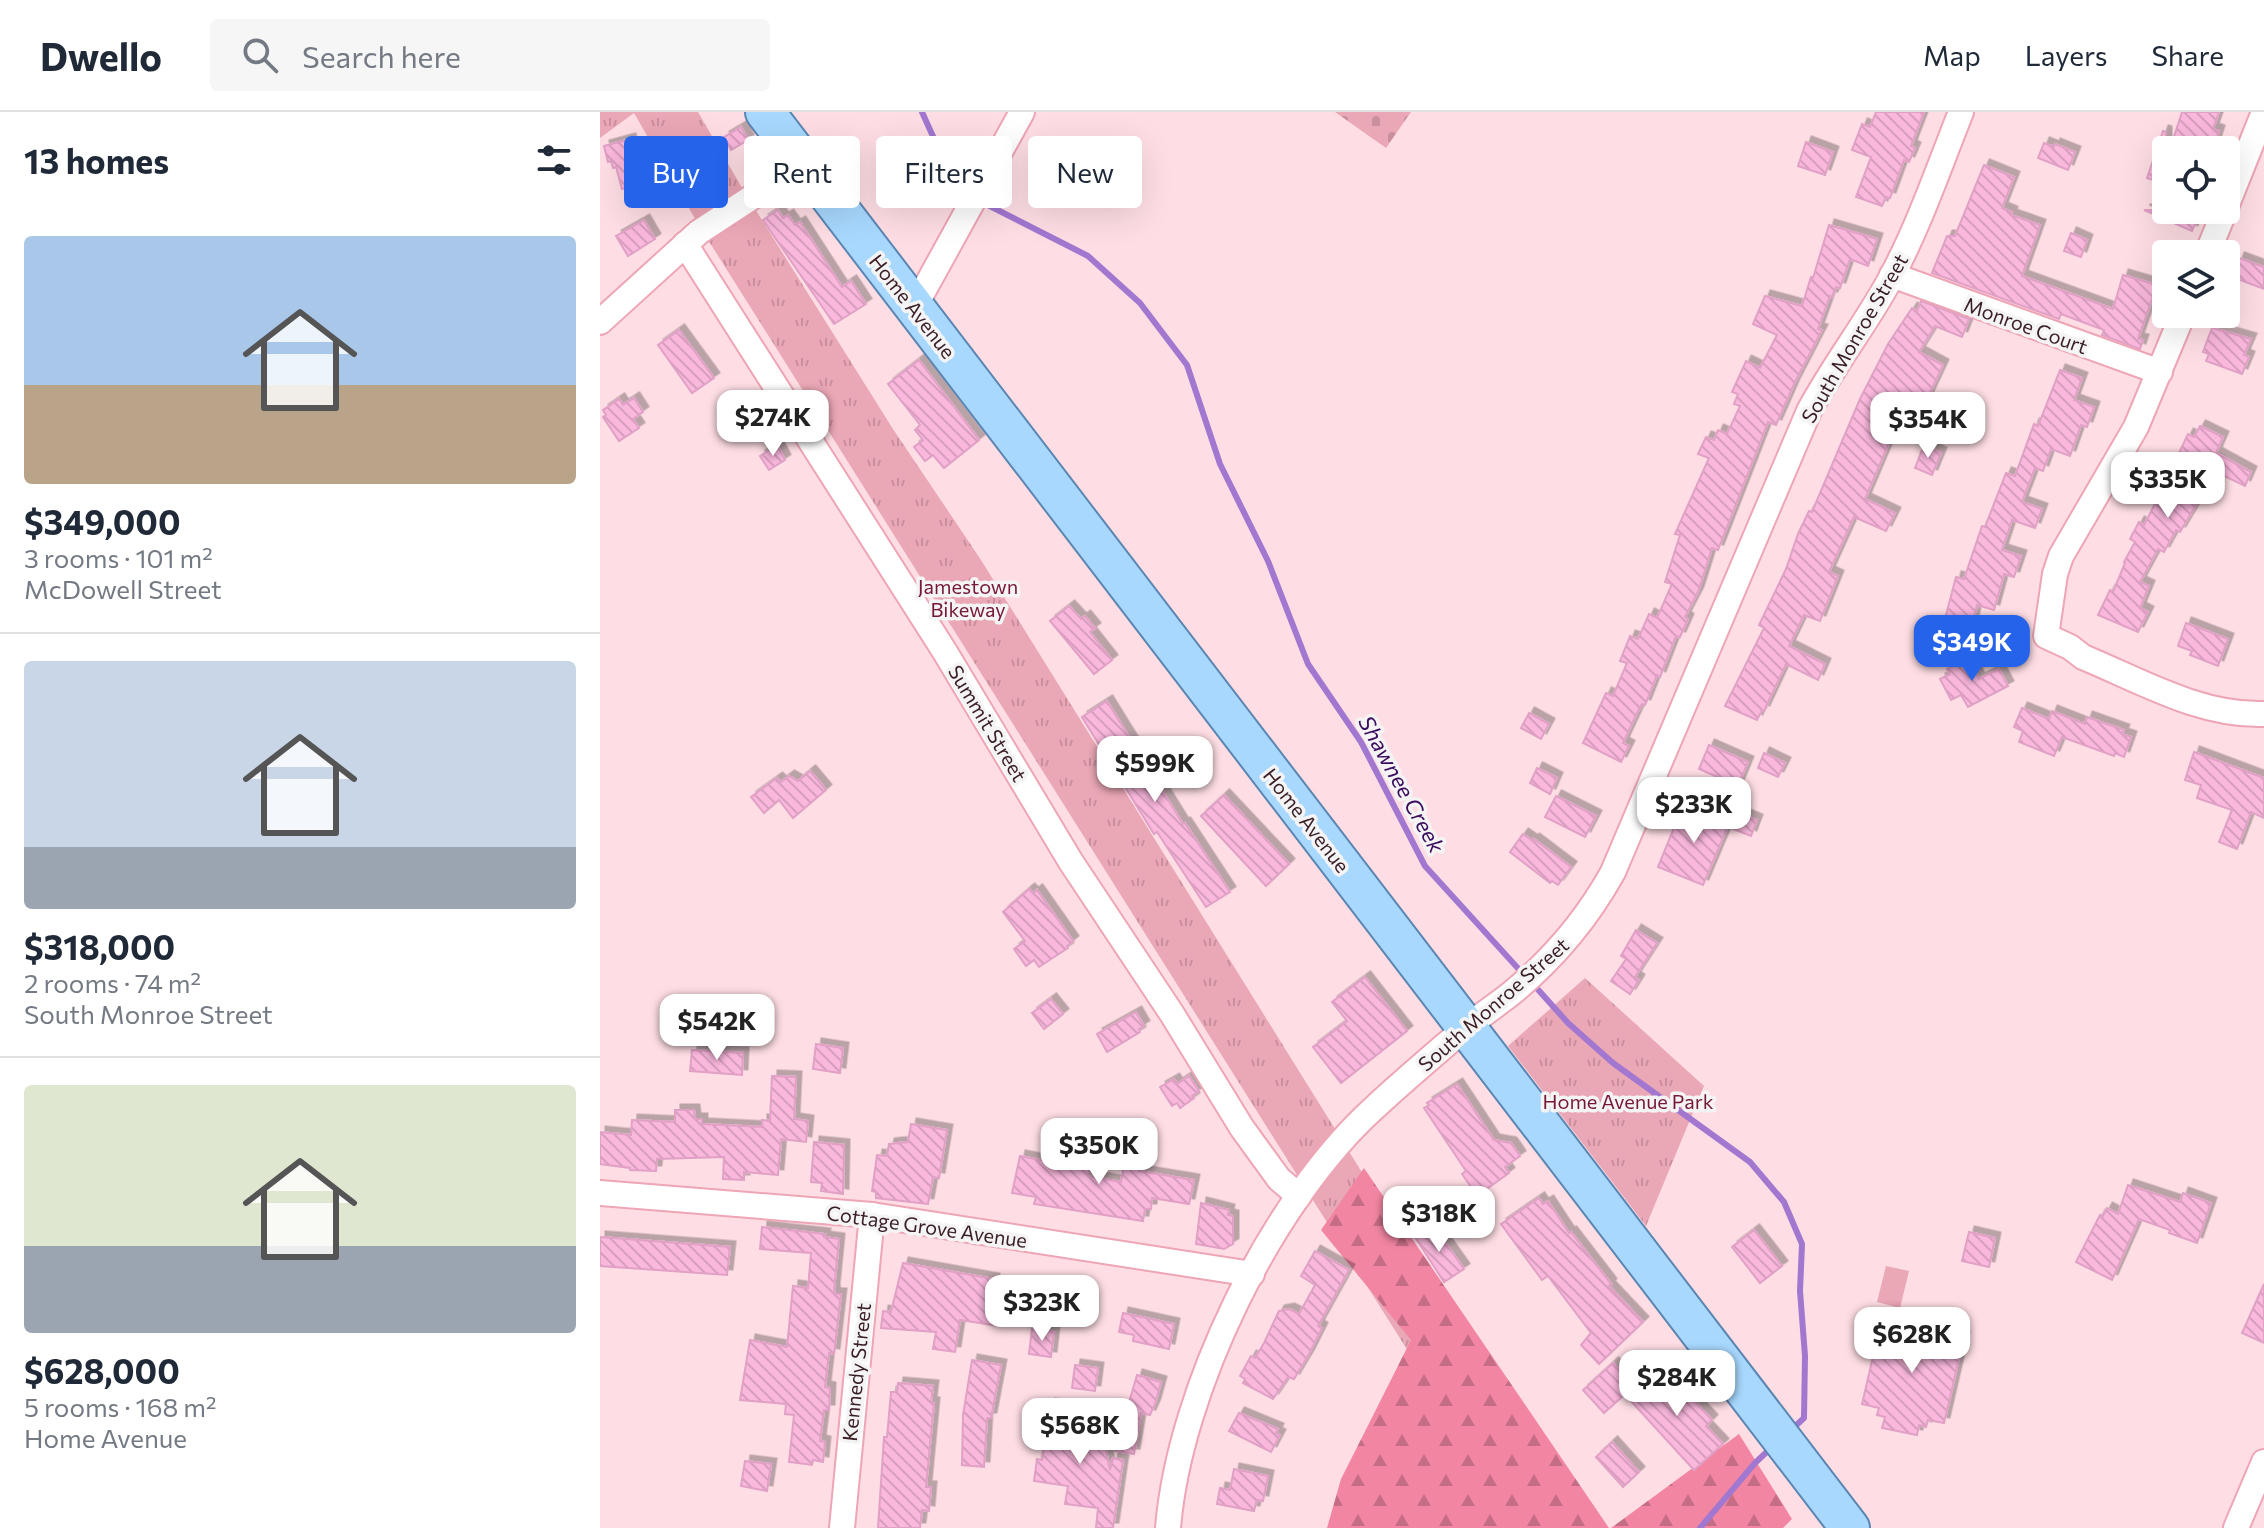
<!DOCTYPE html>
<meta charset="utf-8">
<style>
:root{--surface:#fff;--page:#f6f6f7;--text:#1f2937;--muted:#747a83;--line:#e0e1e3;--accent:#2563eb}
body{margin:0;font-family:Commissioner,sans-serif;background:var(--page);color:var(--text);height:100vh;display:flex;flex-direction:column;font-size:30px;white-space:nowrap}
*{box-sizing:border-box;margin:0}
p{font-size:26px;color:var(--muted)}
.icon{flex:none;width:44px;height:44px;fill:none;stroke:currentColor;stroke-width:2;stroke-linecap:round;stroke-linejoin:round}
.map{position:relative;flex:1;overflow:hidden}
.drawer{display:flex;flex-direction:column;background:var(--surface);width:600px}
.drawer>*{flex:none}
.guide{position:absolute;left:24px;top:24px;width:760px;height:72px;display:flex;gap:16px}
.buttons{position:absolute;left:1552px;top:24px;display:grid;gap:16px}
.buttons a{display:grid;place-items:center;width:88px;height:88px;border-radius:8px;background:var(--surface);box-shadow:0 8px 32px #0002;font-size:40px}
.price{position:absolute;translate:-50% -68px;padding:0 18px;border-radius:16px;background:#fff;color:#222;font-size:26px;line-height:52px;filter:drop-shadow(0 2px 4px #0008)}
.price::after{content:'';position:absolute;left:50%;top:48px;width:24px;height:18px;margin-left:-12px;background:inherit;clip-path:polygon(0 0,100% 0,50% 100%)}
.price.selected{background:var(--accent);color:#fff}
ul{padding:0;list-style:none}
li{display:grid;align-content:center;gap:16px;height:424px;padding:0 24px}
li+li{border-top:2px solid var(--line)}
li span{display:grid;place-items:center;height:248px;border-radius:8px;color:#555}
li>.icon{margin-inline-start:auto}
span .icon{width:144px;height:144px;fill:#fffc;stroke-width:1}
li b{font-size:34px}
h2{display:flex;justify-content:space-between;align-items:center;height:96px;padding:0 24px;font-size:34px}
.tag{padding:0 28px;border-radius:8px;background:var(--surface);box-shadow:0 8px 32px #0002;font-size:28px;line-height:72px}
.tag.selected{background:var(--accent);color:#fff}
header{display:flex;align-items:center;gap:48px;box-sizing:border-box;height:112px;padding:0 40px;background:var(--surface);border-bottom:2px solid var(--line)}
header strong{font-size:38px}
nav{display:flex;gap:44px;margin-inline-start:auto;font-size:28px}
.search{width:560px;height:72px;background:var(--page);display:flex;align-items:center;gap:20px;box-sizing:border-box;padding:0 28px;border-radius:8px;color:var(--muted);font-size:30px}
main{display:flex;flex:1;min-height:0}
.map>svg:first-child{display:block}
.grass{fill:url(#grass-tufts)}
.forest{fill:url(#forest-firs)}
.cemetery{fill:url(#cemetery-stones)}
.pitch{fill:#eaa7b5}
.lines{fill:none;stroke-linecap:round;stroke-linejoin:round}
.stream{stroke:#a177d0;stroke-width:6}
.building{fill:url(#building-back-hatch);stroke:#e1a0c5;stroke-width:2;filter:url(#shadow)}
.street-casing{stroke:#eea5b5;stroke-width:28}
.primary-casing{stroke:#5c86b2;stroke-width:42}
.street{stroke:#fff;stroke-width:24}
.primary{stroke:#a8d8fe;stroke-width:38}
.labels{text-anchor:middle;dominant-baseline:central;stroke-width:7;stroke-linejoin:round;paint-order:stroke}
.street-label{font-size:20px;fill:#3a1e25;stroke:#f4f4f4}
.park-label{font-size:20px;fill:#761639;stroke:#f4f4f4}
.water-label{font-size:22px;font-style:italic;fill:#3a0c5d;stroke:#f4f4f4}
</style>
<header>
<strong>Dwello</strong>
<div class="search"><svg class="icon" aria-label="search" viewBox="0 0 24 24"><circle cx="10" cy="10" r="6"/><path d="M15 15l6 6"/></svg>Search here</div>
<nav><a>Map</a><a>Layers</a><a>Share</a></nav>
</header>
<main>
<section class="drawer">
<h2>13 homes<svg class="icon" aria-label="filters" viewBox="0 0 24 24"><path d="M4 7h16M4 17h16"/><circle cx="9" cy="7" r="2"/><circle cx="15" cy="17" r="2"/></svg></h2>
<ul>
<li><span style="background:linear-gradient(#a9c7e8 60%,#b9a48a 0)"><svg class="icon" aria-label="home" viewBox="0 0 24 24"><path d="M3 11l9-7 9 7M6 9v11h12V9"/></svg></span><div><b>$349,000</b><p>3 rooms · 101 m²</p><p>McDowell Street</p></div></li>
<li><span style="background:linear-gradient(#c9d6e8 75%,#9aa5b1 0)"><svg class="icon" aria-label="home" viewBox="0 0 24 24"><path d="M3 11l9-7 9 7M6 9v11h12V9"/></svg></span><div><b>$318,000</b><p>2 rooms · 74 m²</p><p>South Monroe Street</p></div></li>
<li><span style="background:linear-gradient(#dfe7d0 65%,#9aa5b1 0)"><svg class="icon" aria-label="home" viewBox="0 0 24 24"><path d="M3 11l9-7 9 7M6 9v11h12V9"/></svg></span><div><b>$628,000</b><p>5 rooms · 168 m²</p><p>Home Avenue</p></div></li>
</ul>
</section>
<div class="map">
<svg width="1664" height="1416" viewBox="0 0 1664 1416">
<defs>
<pattern id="grass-tufts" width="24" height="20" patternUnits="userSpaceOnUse" patternTransform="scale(2)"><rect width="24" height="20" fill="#eaa7b5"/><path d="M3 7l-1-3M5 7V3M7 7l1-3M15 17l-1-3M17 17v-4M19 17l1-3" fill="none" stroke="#c98f9c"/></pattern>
<pattern id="forest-firs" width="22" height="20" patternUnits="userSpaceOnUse" patternTransform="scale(2)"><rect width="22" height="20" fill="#f286a2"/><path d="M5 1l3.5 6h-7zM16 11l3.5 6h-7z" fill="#c56d84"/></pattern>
<pattern id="cemetery-stones" width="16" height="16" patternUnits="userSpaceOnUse" patternTransform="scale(2)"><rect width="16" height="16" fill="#eaa7b5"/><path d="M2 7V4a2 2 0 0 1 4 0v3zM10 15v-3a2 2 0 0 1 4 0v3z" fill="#c98f9c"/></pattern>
<pattern id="building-back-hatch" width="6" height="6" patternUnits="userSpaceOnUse" patternTransform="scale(2)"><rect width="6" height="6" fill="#fab8dd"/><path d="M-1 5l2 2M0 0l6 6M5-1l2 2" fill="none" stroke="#d79ebe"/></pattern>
<filter id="shadow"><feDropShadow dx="5.5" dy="-5.5" stdDeviation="0" flood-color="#0004"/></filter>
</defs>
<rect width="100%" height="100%" fill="#fedee4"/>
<g class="grass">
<polygon points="0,0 98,0 145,81 293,317 381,448 791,1107 842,1293 98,112 34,1 0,26"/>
<polygon points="985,866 1104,974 1046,1114 908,934"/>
</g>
<g class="forest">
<polygon points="764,1056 1009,1416 727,1416 741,1367 811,1228 721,1118"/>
<polygon points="1139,1322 1192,1407 1183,1416 1011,1416"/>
</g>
<polygon class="cemetery" points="735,0 811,0 786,36"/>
<polygon class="pitch" points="1286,1154 1309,1159 1300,1196 1277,1190"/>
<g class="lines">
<g class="stream">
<polyline points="322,0 345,51 368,84"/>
<polyline points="378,88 488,144 540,191 587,253 620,352 668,449 708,552 761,630 825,754 925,864"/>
<polyline points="933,872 968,911 1013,951 1150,1050 1184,1090 1202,1132 1200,1179 1205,1244 1204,1306 1190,1319"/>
<polyline points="1100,1416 1155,1351 1173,1334"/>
</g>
</g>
<g class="building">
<polygon points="1276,0 1324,0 1311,34 1315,36 1309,50 1304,48 1290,86 1286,85 1282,94 1256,85 1271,45 1252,38 1262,12 1270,15"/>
<polygon points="1582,0 1619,0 1613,17 1619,19 1613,38 1600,38 1573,28"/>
<polygon points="141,15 148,28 131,38 124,25"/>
<polygon points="1563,19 1566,20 1566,72 1547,66"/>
<polygon points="30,27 32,35 42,33 48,59 37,62 39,72 22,77 16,55 13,56 11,49 8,50 4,34"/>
<polygon points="1206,30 1233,40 1225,63 1198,54"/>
<polygon points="1444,31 1454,35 1455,32 1475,40 1468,58 1438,46"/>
<polygon points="1384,53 1414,65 1402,96 1412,100 1411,103 1440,113 1422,164 1513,197 1523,163 1557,173 1538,227 1543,228 1540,237 1502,223 1504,218 1461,202 1459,207 1332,161 1347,124 1355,124"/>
<polygon points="178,98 183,106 188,103 195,113 200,110 242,175 251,169 266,192 234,212 163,108"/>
<polygon points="1544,98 1601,98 1592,119"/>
<polygon points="44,108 55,127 28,144 16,124"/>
<polygon points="1229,113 1277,127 1268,154 1250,147 1240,176 1236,175 1232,185 1230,184 1218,217 1222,218 1194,272 1176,313 1168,310 1118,438 1112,436 1098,480 1085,505 1088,507 1080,525 1076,524 1060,565 1057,563 1045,593 1042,592 1037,601 1023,631 1029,634 1021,650 983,631 1006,581 1013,584 1027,551 1020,549 1030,524 1038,527 1049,502 1057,506 1072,472 1065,470 1080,423 1075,422 1109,346 1098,342 1106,325 1114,328 1118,318 1127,322 1140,294 1134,292 1138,282 1132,280 1146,249 1160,256 1177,223 1153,212 1165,184 1202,194 1211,165 1213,166"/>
<polygon points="1471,121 1487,128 1481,145 1464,139"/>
<polygon points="1639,146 1664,155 1664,177 1632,165"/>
<polygon points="1321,189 1369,207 1362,225 1335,214 1319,240 1343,253 1321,300 1305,293 1265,387 1295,401 1286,419 1254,405 1229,460 1238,464 1220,509 1204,503 1189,534 1225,552 1218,568 1186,552 1164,599 1162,598 1157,608 1125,594 1164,516 1159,513 1186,457 1198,422 1209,399 1212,400 1260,287 1288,232 1312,196 1317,199"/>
<polygon points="1612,216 1651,227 1644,243 1649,245 1642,262 1606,249 1609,242 1603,240"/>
<polygon points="79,218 114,266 92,281 58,233"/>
<polygon points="319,248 379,328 344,356 333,343 325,349 314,335 323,328 315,318 320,313 288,272"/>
<polygon points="1460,258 1482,266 1474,288 1494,295 1487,315 1481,313 1470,344 1451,337 1443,359 1435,356 1422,390 1442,397 1435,416 1412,408 1402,438 1421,444 1414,465 1404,462 1394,498 1377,493 1369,525 1342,518 1356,465 1364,467 1382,414 1385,415 1406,361 1415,364 1434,312 1438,314"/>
<polygon points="34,286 43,300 33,307 39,316 19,329 3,305 6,303 3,298 19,287 23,293"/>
<polygon points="1600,314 1623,325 1616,341 1651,360 1645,374 1618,361 1615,367 1612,366 1580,420 1576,418 1564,440 1558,437 1540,470 1549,474 1540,496 1548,500 1538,520 1498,503 1510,478 1513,480 1525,451 1524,450 1535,430 1530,427 1539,410 1544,413 1558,386 1546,379 1558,358 1568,364 1588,322 1594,325"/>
<polygon points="177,333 185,348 169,358 160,344"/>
<polygon points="1324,333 1341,341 1332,363 1315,356"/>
<polygon points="469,494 481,507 485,504 495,516 490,520 512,548 494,562 450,509"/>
<polygon points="1586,511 1628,527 1618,554 1590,543 1592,539 1578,534"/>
<polygon points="1369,546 1379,567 1399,557 1408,574 1368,595 1361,583 1351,588 1340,567 1350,562 1347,557"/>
<polygon points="507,589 583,712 585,711 630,780 606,795 557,720 554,722 482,605"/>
<polygon points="1422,596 1449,607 1452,599 1485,612 1487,605 1524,618 1522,622 1531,625 1524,645 1515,641 1514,644 1462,625 1454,644 1419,630 1423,619 1414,615"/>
<polygon points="929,601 949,612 941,627 921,616"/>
<polygon points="1109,633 1148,650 1138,674 1099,657"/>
<polygon points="1594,640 1664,666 1664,706 1651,700 1637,737 1619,730 1632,698 1597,686 1601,673 1585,668"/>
<polygon points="1164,641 1185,651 1178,665 1158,656"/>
<polygon points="937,656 957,666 950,682 930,671"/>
<polygon points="210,659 226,678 193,706 179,688 164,701 151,685 177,666 181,670 189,664 198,669"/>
<polygon points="624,683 689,752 666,774 601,704"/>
<polygon points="956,684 996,704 985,725 945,705"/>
<polygon points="1090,693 1130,709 1103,773 1058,755 1080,701 1086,703"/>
<polygon points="1135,699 1157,708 1151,724 1128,715"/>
<polygon points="923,722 933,729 934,727 971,755 958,773 952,769 950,771 910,740"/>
<polygon points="429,777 433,781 437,778 473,829 467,834 468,836 439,855 434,848 426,854 414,837 425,829 403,800"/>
<polygon points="1036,818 1057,831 1035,865 1039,868 1030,882 1011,869 1026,847 1021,844"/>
<polygon points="765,865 807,919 741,971 713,935 747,909 732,890"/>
<polygon points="451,887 463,902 444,917 432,901"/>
<polygon points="536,900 544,914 539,917 540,920 507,940 497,922"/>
<polygon points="216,932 243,936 240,961 213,957"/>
<polygon points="92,938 143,941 142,963 90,959"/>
<polygon points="172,964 196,965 194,1007 208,1009 206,1030 181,1027 178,1063 144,1060 144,1068 123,1067 124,1045 57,1047 56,1059 30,1058 30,1056 0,1052 0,1020 31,1023 32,1008 75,1010 75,998 94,998 95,1007 102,1007 102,1012 162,1015 162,1008 170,1009"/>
<polygon points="589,964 599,979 592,984 594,986 580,996 577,991 572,994 560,975 574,967 577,972"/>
<polygon points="857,972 894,1028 911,1031 920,1044 905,1055 909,1061 881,1081 878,1076 874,1079 862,1062 866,1059 824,996 829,993 827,991"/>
<polygon points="311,1012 347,1018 339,1066 333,1065 328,1092 276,1086 276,1080 272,1079 277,1043 287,1044 289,1032 308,1030"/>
<polygon points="529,1025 544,1028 539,1059 594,1068 589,1092 552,1086 551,1097 545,1097 543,1109 434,1092 436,1085 412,1081 420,1044 471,1054 474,1038 492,1041 488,1064 521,1070"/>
<polygon points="214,1030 244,1033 243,1082 221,1079 222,1071 211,1070"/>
<polygon points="1528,1073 1580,1090 1583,1081 1611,1091 1597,1131 1569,1121 1570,1118 1539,1107 1512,1168 1476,1150 1500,1103 1503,1104 1507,1096 1518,1102"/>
<polygon points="939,1086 943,1092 948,1089 969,1121 971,1120 1011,1172 1009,1174 1043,1210 999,1252 981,1233 991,1221 948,1164 942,1168 901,1112"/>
<polygon points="601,1091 629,1098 628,1103 633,1104 633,1132 624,1137 596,1132"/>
<polygon points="833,1113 864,1157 844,1170 815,1125"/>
<polygon points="162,1115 225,1122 224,1125 239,1127 234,1178 235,1182 241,1182 234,1242 229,1241 225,1275 230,1276 229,1298 224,1298 220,1329 225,1330 223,1350 213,1348 212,1353 189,1350 194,1303 185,1302 186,1292 140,1288 150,1228 187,1235 193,1174 208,1176 211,1141 160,1137"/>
<polygon points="1154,1118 1182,1154 1160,1171 1132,1135"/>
<polygon points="1369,1120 1395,1126 1389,1155 1362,1149"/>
<polygon points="0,1125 130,1135 127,1163 0,1154"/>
<polygon points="715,1139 749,1158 718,1214 722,1216 709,1242 694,1267 688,1265 673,1287 643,1271 645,1267 640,1264 651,1244 655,1246 664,1231 679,1199 689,1197 699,1202 715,1173 701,1164"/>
<polygon points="303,1151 394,1167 393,1172 400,1173 397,1191 402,1192 399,1214 360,1208 355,1240 333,1237 336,1220 281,1216 283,1199 291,1200"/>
<polygon points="1664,1172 1664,1231 1642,1221"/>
<polygon points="523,1201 574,1212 569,1237 533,1229 534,1223 519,1220"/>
<polygon points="1282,1206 1364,1225 1344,1311 1328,1308 1326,1315 1319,1313 1317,1323 1282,1316 1285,1305 1277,1303 1279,1296 1262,1292"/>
<polygon points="432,1217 454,1220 451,1245 429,1242"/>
<polygon points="372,1248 401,1253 391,1306 387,1306 384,1355 362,1353 363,1303"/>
<polygon points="1013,1251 1034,1274 1004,1301 983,1278"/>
<polygon points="475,1253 498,1256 495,1279 472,1276"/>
<polygon points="1065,1255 1084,1272 1081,1275 1112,1308 1106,1314 1123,1332 1094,1358 1030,1288"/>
<polygon points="537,1263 561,1270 555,1292 550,1303 541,1301 534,1342 515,1339"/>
<polygon points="298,1271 333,1274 331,1291 334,1291 326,1375 331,1375 329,1399 322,1398 320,1416 278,1416 284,1325 287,1325 291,1280 297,1280"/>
<polygon points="450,1292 472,1296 468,1324 501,1314 510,1358 513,1346 523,1348 513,1416 496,1416 498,1396 465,1392 468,1374 434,1369 437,1347 442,1348"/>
<polygon points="639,1301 678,1317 676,1321 680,1323 671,1340 629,1319"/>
<polygon points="1012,1330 1039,1360 1023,1375 996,1345"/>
<polygon points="145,1349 171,1352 167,1379 141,1374"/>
<polygon points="634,1357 668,1364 663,1389 657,1388 654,1399 617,1392 620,1376 630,1378"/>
</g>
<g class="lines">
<defs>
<g id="street">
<polyline points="1626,95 1664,0"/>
<polyline points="85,132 345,540 471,750 572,902 642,1016 679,1067 699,1084"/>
<polyline points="1607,142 1625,98"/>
<polyline points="1292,163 1560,260"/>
<polyline points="314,196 422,0"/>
<path d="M1583,202L1536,315L1461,444L1455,462L1446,524L1470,535L1483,545C1541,569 1600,604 1664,602"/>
<polyline points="0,210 99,120 204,51"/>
<polyline points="0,1081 272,1103 652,1162"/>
<polyline points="242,1416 272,1103"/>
<path d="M568,1416C579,1279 671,1090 773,997C802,970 834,943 864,917C880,904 897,893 913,880C954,846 987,807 1013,760L1209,299C1234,252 1267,211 1292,164C1320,111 1339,55 1361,0"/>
<polyline points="1636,1416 1664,1350"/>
</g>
<polyline id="primary" points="165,0 1250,1416"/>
</defs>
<use href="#street" class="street-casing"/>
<use href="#primary" class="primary-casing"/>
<use href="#street" class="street"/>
<use href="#primary" class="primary"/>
</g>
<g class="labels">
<g class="street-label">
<text transform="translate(313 194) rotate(52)">Home Avenue</text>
<text transform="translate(1426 213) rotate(20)">Monroe Court</text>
<text transform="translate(1254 226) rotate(-60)">South Monroe Street</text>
<text transform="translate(388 611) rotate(59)">Summit Street</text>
<text transform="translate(707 708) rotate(52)">Home Avenue</text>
<text transform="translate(893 892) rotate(-41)">South Monroe Street</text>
<text transform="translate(327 1114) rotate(8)">Cottage Grove Avenue</text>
<text transform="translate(256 1260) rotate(-84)">Kennedy Street</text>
</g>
<g class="park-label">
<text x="368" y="474">Jamestown<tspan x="368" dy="23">Bikeway</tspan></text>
<text x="1028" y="989">Home Avenue Park</text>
</g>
<g class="water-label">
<text transform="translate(802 672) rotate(61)">Shawnee Creek</text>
</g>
</g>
</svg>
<div class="buttons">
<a><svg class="icon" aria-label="locate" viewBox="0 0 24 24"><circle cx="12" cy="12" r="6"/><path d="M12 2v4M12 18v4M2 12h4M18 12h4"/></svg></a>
<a><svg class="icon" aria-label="layers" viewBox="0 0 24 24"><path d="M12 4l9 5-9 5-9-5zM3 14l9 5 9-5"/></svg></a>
</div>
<b class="price" style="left:173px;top:346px">$274K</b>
<b class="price" style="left:1328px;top:348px">$354K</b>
<b class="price" style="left:1568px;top:408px">$335K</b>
<b class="price selected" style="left:1372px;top:571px">$349K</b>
<b class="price" style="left:555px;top:692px">$599K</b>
<b class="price" style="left:1094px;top:733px">$233K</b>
<b class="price" style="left:117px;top:950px">$542K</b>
<b class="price" style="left:499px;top:1074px">$350K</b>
<b class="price" style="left:839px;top:1142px">$318K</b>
<b class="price" style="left:442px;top:1231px">$323K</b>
<b class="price" style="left:1312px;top:1263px">$628K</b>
<b class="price" style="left:1077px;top:1306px">$284K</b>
<b class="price" style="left:480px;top:1354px">$568K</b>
<div class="guide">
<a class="tag selected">Buy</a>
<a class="tag">Rent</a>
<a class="tag">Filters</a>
<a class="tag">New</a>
</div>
</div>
</main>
